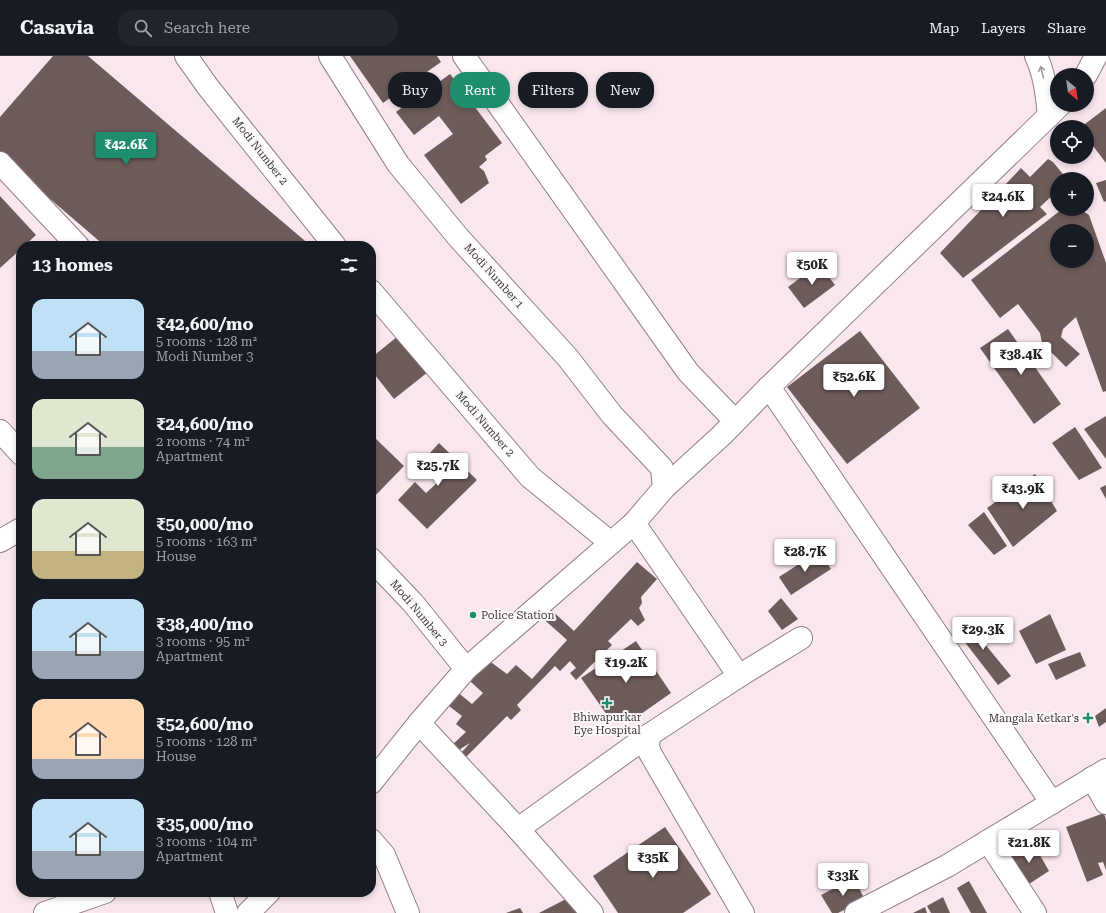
<!DOCTYPE html>
<meta charset="utf-8">
<style>
:root{--surface:#171b24;--page:#20242c;--text:#f1f3f6;--muted:#9ea1a6;--line:#363941;--accent:#1f8e6e}
body{margin:0;font-family:"Roboto Serif",serif;background:var(--page);color:var(--text);height:100vh;display:flex;flex-direction:column;font-size:15px;white-space:nowrap}
*{box-sizing:border-box;margin:0}
p{font-size:13px;color:var(--muted)}
.icon{flex:none;width:22px;height:22px;fill:none;stroke:currentColor;stroke-width:2;stroke-linecap:round;stroke-linejoin:round}
.map{position:relative;flex:1;overflow:hidden}
.panel{position:absolute;left:16px;top:185px;width:360px;height:656px;display:flex;flex-direction:column;background:var(--surface);border-radius:16px;box-shadow:0 2px 6px #0003}
.panel>*{flex:none}
.guide{position:absolute;left:388px;top:16px;width:380px;height:36px;display:flex;gap:8px}
.needle{width:26px;rotate:151deg}
.tools{position:absolute;left:1050px;top:12px;display:grid;gap:8px}
.tools a{display:grid;place-items:center;width:44px;height:44px;border-radius:50%;background:var(--surface);box-shadow:0 2px 6px #0003;font-size:20px}
.price{position:absolute;translate:-50% -34px;padding:0 9px;border-radius:4px;background:#fff;color:#222;font-size:13px;line-height:26px;filter:drop-shadow(0 1px 2px #0008)}
.price::after{content:'';position:absolute;left:50%;top:24px;width:12px;height:9px;margin-left:-6px;background:inherit;clip-path:polygon(0 0,100% 0,50% 100%)}
.price.active{background:var(--accent);color:#fff}
ul{padding:0;list-style:none}
li{display:flex;align-items:center;gap:12px;height:100px;padding:0 16px}
li span{display:grid;place-items:center;flex:none;width:112px;height:80px;border-radius:12px;color:#555}
li>.icon{margin-inline-start:auto}
span .icon{width:48px;height:48px;fill:#fffc;stroke-width:1}
li b{font-size:17px}
h2{display:flex;justify-content:space-between;align-items:center;height:48px;padding:0 16px;font-size:17px}
.pill{padding:0 14px;border-radius:16px;background:var(--surface);box-shadow:0 2px 6px #0003;font-size:14px;line-height:36px}
.pill.active{background:var(--accent);color:#fff}
header{display:flex;align-items:center;gap:24px;box-sizing:border-box;height:56px;padding:0 20px;background:var(--surface);border-bottom:1px solid var(--line)}
header strong{font-size:19px}
nav{display:flex;gap:22px;margin-inline-start:auto;font-size:14px}
.search{width:280px;height:36px;background:var(--page);display:flex;align-items:center;gap:10px;box-sizing:border-box;padding:0 14px;border-radius:16px;color:var(--muted);font-size:15px}
.map>svg:first-child{display:block}
.building{fill:#6d5c59;fill-rule:evenodd}
.lines{fill:none;stroke-linecap:round;stroke-linejoin:round}
.minor-casing{stroke:#918086;stroke-width:24}
.minor{stroke:#fff;stroke-width:22}
.oneway{stroke:#a09c9e}
.poi-dot{fill:#1f8e6e;stroke:#fdf9fa;stroke-width:1.5}
.labels{text-anchor:middle;dominant-baseline:central;stroke-width:4;stroke-linejoin:round;paint-order:stroke}
.street-label{font-size:11px;fill:#40393c;stroke:#fdf9fa}
.poi-label{font-size:11px;fill:#40393c;stroke:#fdf9fa;text-anchor:start}
</style>
<header>
<strong>Casavia</strong>
<div class="search"><svg class="icon" aria-label="search" viewBox="0 0 24 24"><circle cx="10" cy="10" r="6"/><path d="M15 15l6 6"/></svg>Search here</div>
<nav><a>Map</a><a>Layers</a><a>Share</a></nav>
</header>
<div class="map">
<svg width="1106" height="857" viewBox="0 0 1106 857">
<rect width="100%" height="100%" fill="#fae7ee"/>
<g class="building">
<polygon points="53,0 88,0 311,190 105,190 0,100 0,61"/>
<polygon points="350,0 437,0 441,6 383,47"/>
<polygon points="450,18 502,87 485,100 487,104 479,111 484,115 489,127 461,148 424,99 453,78 439,60 414,79 396,56 411,45 407,41 424,28 428,34"/>
<polygon points="1106,52 1106,107 1087,82 1087,71 1081,71"/>
<polygon points="1048,103 1053,106 1067,123 1057,123 1057,135 1040,151 1047,158 963,222 940,197 1021,112 1030,121"/>
<polygon points="1106,124 1106,145 1104,146 1096,127"/>
<polygon points="0,140 36,179 24,190 21,190 21,193 0,212"/>
<path d="M1068,153H1080L1089,159L1106,207V335L1103,336L1076,261L1063,273L1061,281L1080,298L1066,311L1042,287L1040,277L1018,248L1000,262L971,224L1061,154ZM1057,175H1087V205H1057Z"/>
<polygon points="819,208 835,229 804,252 788,231"/>
<polygon points="1008,273 1061,348 1034,368 980,292"/>
<polygon points="860,275 920,352 847,408 787,331"/>
<polygon points="398,280 428,316 394,343 371,314 371,302"/>
<polygon points="1106,360 1106,403 1084,373"/>
<polygon points="1075,371 1102,412 1079,424 1052,387"/>
<polygon points="374,381 404,410 371,444 371,383"/>
<polygon points="439,387 477,424 427,473 398,444 415,426 426,437 437,427 419,409"/>
<polygon points="1035,418 1057,455 1013,491 987,452"/>
<polygon points="1106,429 1106,443 1100,432"/>
<polygon points="984,456 1007,490 994,499 968,469"/>
<polygon points="819,495 831,513 791,539 779,521"/>
<polygon points="637,506 657,523 641,541 642,547 639,552 645,564 638,570 631,563 608,585 612,589 576,624 570,617 576,612 570,605 560,615 555,610 517,649 521,654 511,664 507,660 466,701 462,696 470,687 457,695 451,690 466,676 456,668 462,660 445,647 456,635 472,648 483,637 471,626 469,620 488,604 507,618 516,609 532,623 567,584 538,558 546,549 574,575"/>
<polygon points="781,542 798,563 782,574 768,555"/>
<polygon points="1050,558 1066,594 1036,608 1019,575"/>
<polygon points="972,562 984,574 980,582 1011,620 998,629 957,576"/>
<polygon points="636,585 671,637 631,665 625,657 612,666 581,622"/>
<polygon points="1080,596 1086,610 1056,624 1048,608"/>
<polygon points="1106,652 1106,666 1099,671 1095,660"/>
<polygon points="1104,757 1106,764 1106,814 1103,806 1098,807 1103,819 1087,826 1066,771"/>
<polygon points="665,771 711,838 683,857 618,857 593,820"/>
<polygon points="1033,787 1049,815 1026,830 1008,801"/>
<polygon points="854,822 865,844 838,857 832,857 821,839"/>
<polygon points="969,825 987,857 971,857 957,832"/>
<polygon points="943,841 950,857 931,857 927,850"/>
<polygon points="566,843 578,857 539,857"/>
<polygon points="925,851 927,857 913,857"/>
<polygon points="520,852 523,857 506,857"/>
</g>
<g class="lines">
<defs>
<g id="minor">
<polyline points="186,0 208,31 335,190"/>
<polyline points="330,0 398,108 458,181 568,302 612,359 662,412 664,432"/>
<polyline points="464,0 688,316 735,365"/>
<path d="M1036,0C1045,19 1047,40 1049,60"/>
<polyline points="1086,19 1096,0"/>
<polyline points="0,107 78,190"/>
<polyline points="371,235 530,421 611,487"/>
<polyline points="769,331 1052,747"/>
<polyline points="0,375 21,398"/>
<polyline points="634,467 739,620"/>
<polyline points="0,485 21,473"/>
<polyline points="371,503 413,547 466,613"/>
<polyline points="419,667 518,773 592,857"/>
<polyline points="1092,722 1106,747"/>
<polyline points="371,727 419,667 466,613 634,467 664,432 722,379 769,331 1060,49"/>
<polyline points="518,773 649,679"/>
<polyline points="371,784 384,799 408,857"/>
<polyline points="988,785 1035,857"/>
<polyline points="220,836 227,857"/>
<polyline points="45,857 105,836"/>
<polyline points="248,857 269,836"/>
<polyline points="743,857 650,697 648,690 649,679 739,620 801,582"/>
<polyline points="856,857 947,810 1106,714"/>
</g>
</defs>
<use href="#minor" class="minor-casing"/>
<use href="#minor" class="minor"/>
</g>
<defs><path id="oneway-shaft" d="M-6 0H5M1.5-3L5.5 0L1.5 3" fill="none" stroke-width="1.6" stroke-linecap="round" stroke-linejoin="round"/></defs>
<use class="oneway" href="#oneway-shaft" transform="translate(1042 16) rotate(-104)"/>
<g class="poi-dot">
<circle cx="473" cy="559" r="4"/>
<path d="M605 641h4v4h4v4h-4v4h-4v-4h-4v-4h4z"/>
<path d="M1086 656h4v4h4v4h-4v4h-4v-4h-4v-4h4z"/>
</g>
<g class="labels">
<g class="street-label">
<text transform="translate(260 95) rotate(52)">Modi Number 2</text>
<text transform="translate(494 220) rotate(48)">Modi Number 1</text>
<text transform="translate(485 368) rotate(49)">Modi Number 2</text>
<text transform="translate(419 557) rotate(50)">Modi Number 3</text>
</g>
<g class="poi-label">
<text x="481" y="559">Police Station</text>
<text x="607" y="661" text-anchor="middle">Bhiwapurkar<tspan x="607" dy="13">Eye Hospital</tspan></text>
<text x="1079" y="662" text-anchor="end">Mangala Ketkar's</text>
</g>
</g>
</svg>
<div class="tools">
<a><svg class="needle" viewBox="-14 -14 28 28"><path d="M0-13l5 13h-10z" fill="#e53935"/><path d="M0 13l5-13h-10z" fill="#9ea1a6"/></svg></a>
<a><svg class="icon" aria-label="locate" viewBox="0 0 24 24"><circle cx="12" cy="12" r="6"/><path d="M12 2v4M12 18v4M2 12h4M18 12h4"/></svg></a>
<a>+</a>
<a>−</a>
</div>
<b class="price active" style="left:126px;top:110px">₹42.6K</b>
<b class="price" style="left:1003px;top:162px">₹24.6K</b>
<b class="price" style="left:812px;top:230px">₹50K</b>
<b class="price" style="left:1021px;top:320px">₹38.4K</b>
<b class="price" style="left:854px;top:342px">₹52.6K</b>
<b class="price" style="left:438px;top:431px">₹25.7K</b>
<b class="price" style="left:1023px;top:454px">₹43.9K</b>
<b class="price" style="left:805px;top:517px">₹28.7K</b>
<b class="price" style="left:983px;top:595px">₹29.3K</b>
<b class="price" style="left:626px;top:628px">₹19.2K</b>
<b class="price" style="left:1029px;top:808px">₹21.8K</b>
<b class="price" style="left:653px;top:823px">₹35K</b>
<b class="price" style="left:843px;top:841px">₹33K</b>
<div class="guide">
<a class="pill">Buy</a>
<a class="pill active">Rent</a>
<a class="pill">Filters</a>
<a class="pill">New</a>
</div>
<section class="panel">
<h2>13 homes<svg class="icon" aria-label="filters" viewBox="0 0 24 24"><path d="M4 7h16M4 17h16"/><circle cx="9" cy="7" r="2"/><circle cx="15" cy="17" r="2"/></svg></h2>
<ul>
<li><span style="background:linear-gradient(#bfe0f5 65%,#9aa5b1 0)"><svg class="icon" aria-label="home" viewBox="0 0 24 24"><path d="M3 11l9-7 9 7M6 9v11h12V9"/></svg></span><div><b>₹42,600/mo</b><p>5 rooms · 128 m²</p><p>Modi Number 3</p></div></li>
<li><span style="background:linear-gradient(#dfe7d0 60%,#7fa58c 0)"><svg class="icon" aria-label="home" viewBox="0 0 24 24"><path d="M3 11l9-7 9 7M6 9v11h12V9"/></svg></span><div><b>₹24,600/mo</b><p>2 rooms · 74 m²</p><p>Apartment</p></div></li>
<li><span style="background:linear-gradient(#dfe7d0 65%,#c2b280 0)"><svg class="icon" aria-label="home" viewBox="0 0 24 24"><path d="M3 11l9-7 9 7M6 9v11h12V9"/></svg></span><div><b>₹50,000/mo</b><p>5 rooms · 163 m²</p><p>House</p></div></li>
<li><span style="background:linear-gradient(#bfe0f5 65%,#9aa5b1 0)"><svg class="icon" aria-label="home" viewBox="0 0 24 24"><path d="M3 11l9-7 9 7M6 9v11h12V9"/></svg></span><div><b>₹38,400/mo</b><p>3 rooms · 95 m²</p><p>Apartment</p></div></li>
<li><span style="background:linear-gradient(#ffd9b3 75%,#9aa5b1 0)"><svg class="icon" aria-label="home" viewBox="0 0 24 24"><path d="M3 11l9-7 9 7M6 9v11h12V9"/></svg></span><div><b>₹52,600/mo</b><p>5 rooms · 128 m²</p><p>House</p></div></li>
<li><span style="background:linear-gradient(#bfe0f5 65%,#9aa5b1 0)"><svg class="icon" aria-label="home" viewBox="0 0 24 24"><path d="M3 11l9-7 9 7M6 9v11h12V9"/></svg></span><div><b>₹35,000/mo</b><p>3 rooms · 104 m²</p><p>Apartment</p></div></li>
</ul>
</section>
</div>
